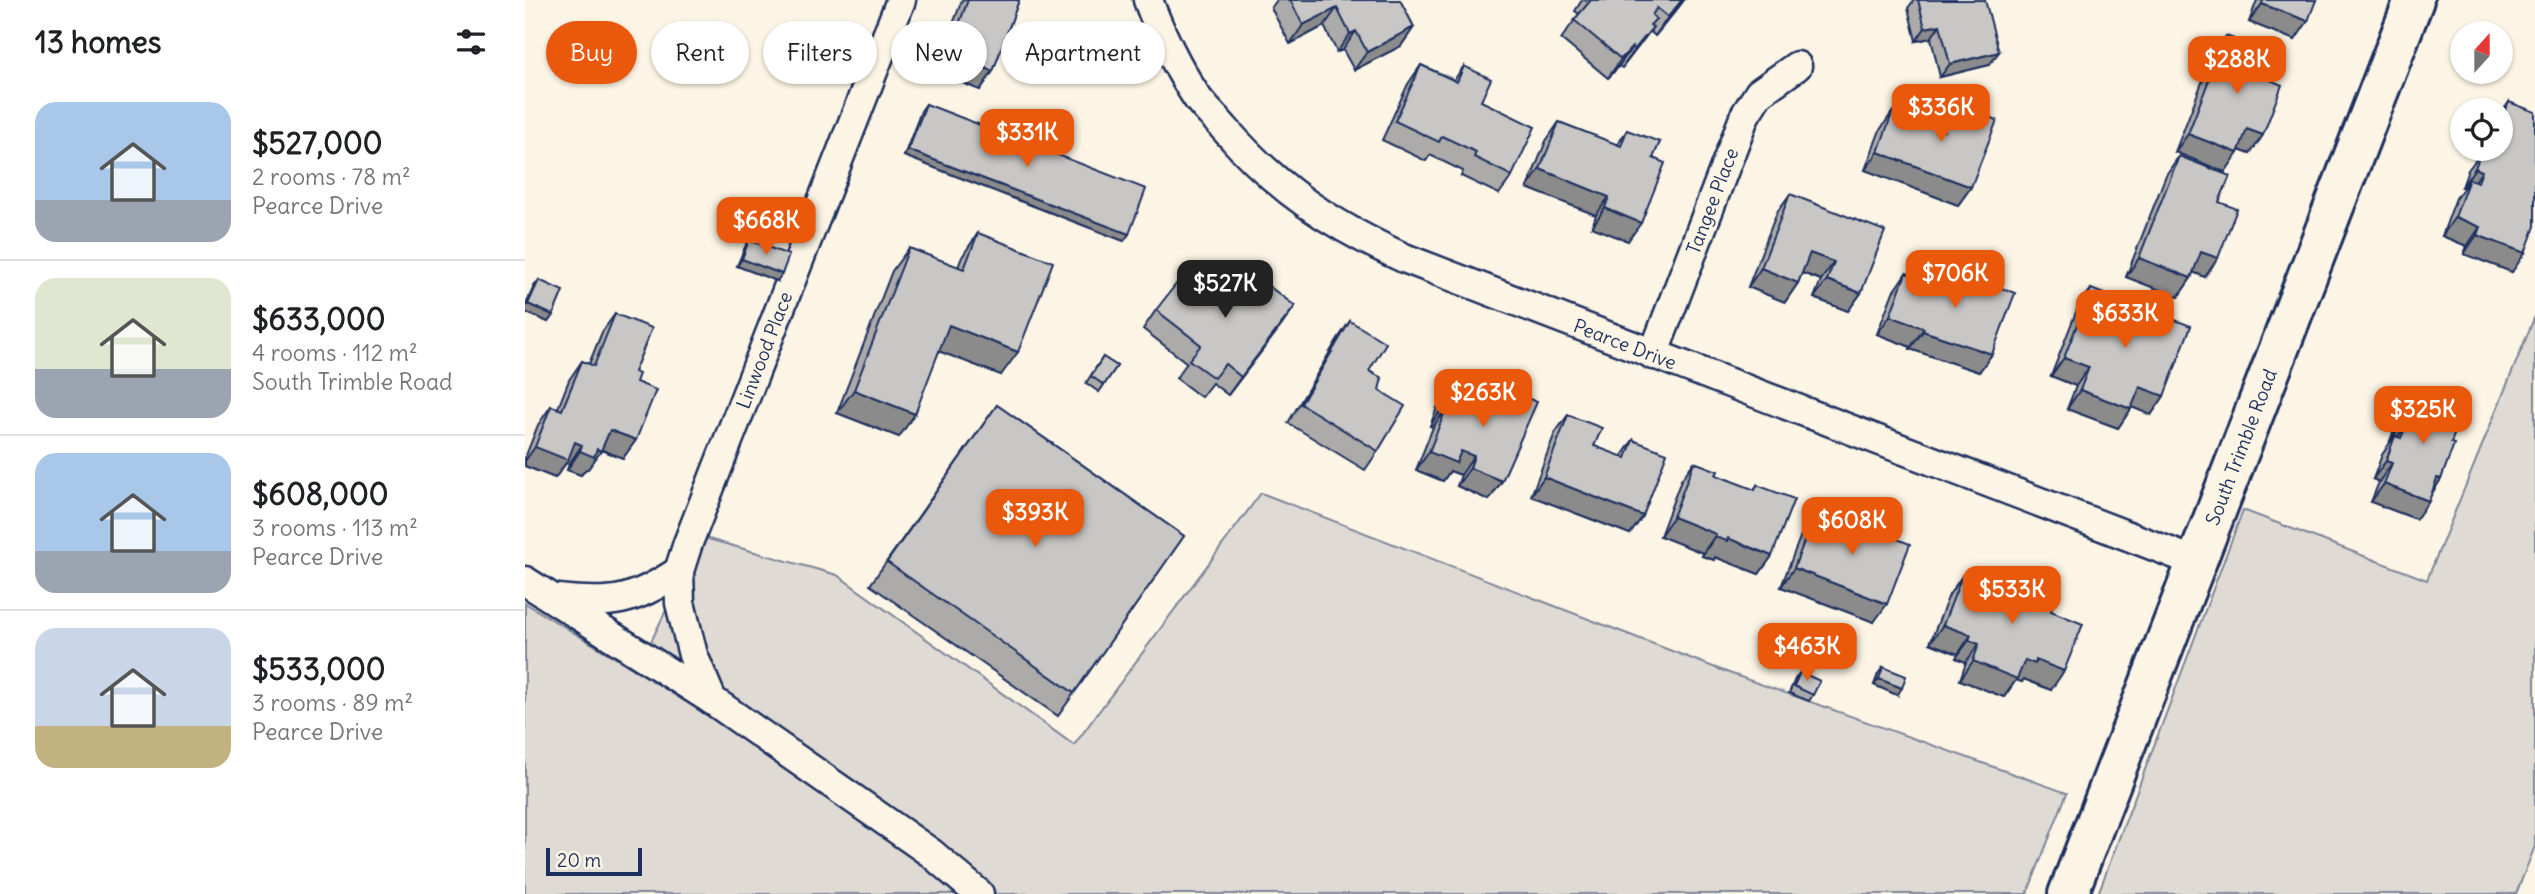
<!DOCTYPE html>
<meta charset="utf-8">
<style>
:root{--surface:#fff;--page:#f6f6f6;--text:#202124;--muted:#757577;--line:#e0e0e0;--accent:#ea580c}
body{margin:0;font-family:Delius,sans-serif;background:var(--page);color:var(--text);height:100vh;display:flex;flex-direction:column;font-size:26px;white-space:nowrap}
*{box-sizing:border-box;margin:0}
p{font-size:23px;color:var(--muted)}
.icon{flex:none;width:38px;height:38px;fill:none;stroke:currentColor;stroke-width:2;stroke-linecap:round;stroke-linejoin:round}
.map{position:relative;flex:1;overflow:hidden}
.panel{display:flex;flex-direction:column;background:var(--surface);width:525px}
.panel>*{flex:none}
.hud{position:absolute;left:21px;top:21px;width:665px;height:63px;display:flex;gap:14px}
.needle{width:46px;rotate:21deg}
.controls{position:absolute;left:1925px;top:21px;display:grid;gap:14px}
.controls a{display:grid;place-items:center;width:63px;height:63px;border-radius:50%;background:var(--surface);box-shadow:0 2px 5px #0004;font-size:35px}
.scale{position:absolute;left:21px;bottom:18px;width:96px;box-sizing:border-box;padding-left:7px;border:4px solid #1b2f5e;border-top:0;font-size:19px;line-height:24px;white-space:nowrap;color:#1b2f5e;-webkit-text-stroke:5px #fcf5e5;paint-order:stroke}
.price{position:absolute;translate:-50% -60px;padding:0 16px;border-radius:14px;background:var(--accent);color:#fff;font-size:23px;line-height:46px;filter:drop-shadow(0 2px 4px #0008)}
.price::after{content:'';position:absolute;left:50%;top:42px;width:21px;height:16px;margin-left:-10px;background:inherit;clip-path:polygon(0 0,100% 0,50% 100%)}
.price.active{background:#222;color:#fff}
ul{padding:0;list-style:none}
li{display:flex;align-items:center;gap:21px;height:175px;padding:0 35px}
li+li{border-top:2px solid var(--line)}
li span{display:grid;place-items:center;flex:none;width:196px;height:140px;border-radius:21px;color:#555}
li>.icon{margin-inline-start:auto}
span .icon{width:84px;height:84px;fill:#fffc;stroke-width:1}
li b{font-size:30px}
h2{display:flex;justify-content:space-between;align-items:center;height:84px;padding:0 35px;font-size:30px}
.chip{padding:0 24px;border-radius:32px;background:var(--surface);box-shadow:0 2px 5px #0004;font-size:24px;line-height:63px}
.chip.active{background:var(--accent);color:#fff}
main{display:flex;flex:1;min-height:0}
.map>svg:first-child{display:block}
.green{fill:#dfdbd4;stroke:#7d8599;stroke-width:2}
.lines{fill:none;stroke-linecap:round;stroke-linejoin:round}
.street-casing{stroke:#1b2f5e;stroke-width:33}
.secondary-casing{stroke:#1b2f5e;stroke-width:44}
.street{stroke:#fcf5e5;stroke-width:28}
.secondary{stroke:#fcf5e5;stroke-width:38}
.wall{fill:#acabaa;stroke:#1b2f5e;stroke-width:2}
.shaded-wall{fill:#8c8b8b;stroke:#1b2f5e;stroke-width:2}
.building{fill:#c8c7c6;stroke:#1b2f5e;stroke-width:2}
.labels{text-anchor:middle;dominant-baseline:central;stroke-width:5;stroke-linejoin:round;paint-order:stroke}
.street-label{font-size:19px;fill:#1b2f5e;stroke:#fcf5e5}
</style>
<main>
<section class="panel">
<h2>13 homes<svg class="icon" aria-label="filters" viewBox="0 0 24 24"><path d="M4 7h16M4 17h16"/><circle cx="9" cy="7" r="2"/><circle cx="15" cy="17" r="2"/></svg></h2>
<ul>
<li><span style="background:linear-gradient(#a9c7e8 70%,#9aa5b1 0)"><svg class="icon" aria-label="home" viewBox="0 0 24 24"><path d="M3 11l9-7 9 7M6 9v11h12V9"/></svg></span><div><b>$527,000</b><p>2 rooms · 78 m²</p><p>Pearce Drive</p></div></li>
<li><span style="background:linear-gradient(#dfe7d0 65%,#9aa5b1 0)"><svg class="icon" aria-label="home" viewBox="0 0 24 24"><path d="M3 11l9-7 9 7M6 9v11h12V9"/></svg></span><div><b>$633,000</b><p>4 rooms · 112 m²</p><p>South Trimble Road</p></div></li>
<li><span style="background:linear-gradient(#a9c7e8 70%,#9aa5b1 0)"><svg class="icon" aria-label="home" viewBox="0 0 24 24"><path d="M3 11l9-7 9 7M6 9v11h12V9"/></svg></span><div><b>$608,000</b><p>3 rooms · 113 m²</p><p>Pearce Drive</p></div></li>
<li><span style="background:linear-gradient(#c9d6e8 70%,#c2b280 0)"><svg class="icon" aria-label="home" viewBox="0 0 24 24"><path d="M3 11l9-7 9 7M6 9v11h12V9"/></svg></span><div><b>$533,000</b><p>3 rooms · 89 m²</p><p>Pearce Drive</p></div></li>
</ul>
</section>
<div class="map">
<svg width="2010" height="894" viewBox="0 0 2010 894">
<rect width="100%" height="100%" fill="#fcf5e5"/>
<filter id="ink" filterUnits="userSpaceOnUse"><feTurbulence type="fractalNoise" baseFrequency=".0143" numOctaves="2"/><feDisplacementMap in="SourceGraphic" scale="14" xChannelSelector="R" yChannelSelector="G"/><feConvolveMatrix kernelMatrix="1 2 1 2 8 2 1 2 1" color-interpolation-filters="sRGB"/></filter>
<g filter="url(#ink)">
<g class="green">
<polygon points="2010,316 2010,846 1991,894 1573,894 1718,510 1902,580"/>
<polygon points="736,493 1204,673 1542,793 1502,894 0,894 0,603 112,671 176,537 312,575 549,745"/>
</g>
<g class="lines">
<defs>
<g id="street">
<polyline points="376,0 163,543 154,571 155,603 168,655 187,700 406,853 454,894"/>
<path d="M623,0C634,30 653,69 671,96C678,107 690,117 699,128C753,190 805,224 879,258L1671,562"/>
<polyline points="1128,355 1220,115 1234,93 1272,66"/>
<polyline points="0,581 187,700"/>
<path d="M33,599C87,605 108,602 154,571"/>
</g>
<polyline id="secondary" points="1543,894 1889,0"/>
</defs>
<use href="#street" class="street-casing"/>
<use href="#secondary" class="secondary-casing"/>
<use href="#street" class="street"/>
<use href="#secondary" class="secondary"/>
</g>
<g class="wall">
<polygon points="437,0 494,0 468,71 455,90 410,72"/>
<polygon points="752,0 875,0 889,27 876,46 829,70 818,50 812,52 799,26 765,44 746,8"/>
<polygon points="1057,0 1159,0 1130,36 1125,31 1097,68 1094,66 1083,78 1036,39 1054,14 1050,11"/>
<polygon points="1389,0 1460,0 1464,65 1415,77 1406,38 1391,41 1383,8"/>
<polygon points="1732,0 1791,0 1770,40 1724,22"/>
<polygon points="1701,36 1743,79 1738,135 1725,154 1714,150 1700,172 1650,152 1688,54"/>
<polygon points="896,65 929,80 939,66 956,101 987,176 974,194 936,176 938,171 905,155 901,161 857,140 883,84"/>
<polygon points="1984,102 1987,272 1939,254 1942,246 1917,236 1931,198 1939,187 1937,187 1943,170 1959,149 1976,149 1976,114"/>
<polygon points="1429,103 1446,187 1433,205 1340,170 1355,130 1368,111 1413,129 1416,122"/>
<polygon points="401,104 599,241 379,156 396,111"/>
<polygon points="1034,122 1092,145 1102,130 1128,158 1103,241 1067,227 1071,215 1002,188 1021,141"/>
<polygon points="1654,156 1694,202 1680,277 1668,272 1666,278 1653,297 1601,277 1641,175"/>
<polygon points="1265,194 1336,293 1323,311 1289,298 1296,280 1277,273 1273,283 1260,302 1223,287 1252,212"/>
<polygon points="453,233 476,375 414,351 374,437 312,413 367,271 384,248 433,267 437,257"/>
<polygon points="224,240 252,281 212,266 220,247"/>
<polygon points="1381,273 1410,284 1416,276 1449,289 1455,280 1467,354 1454,372 1385,349 1386,347 1352,334 1368,292"/>
<polygon points="14,280 28,315 23,322 0,312 0,307 9,286"/>
<polygon points="1566,289 1598,323 1613,328 1626,311 1639,396 1626,415 1607,407 1593,428 1542,409 1551,386 1526,376 1553,307"/>
<polygon points="710,300 770,306 703,395 687,383 676,397 651,378 662,363 618,329 631,310"/>
<polygon points="90,314 109,372 111,382 111,440 98,458 76,450 63,469 61,469 56,475 42,470 44,464 41,463 30,478 0,466 0,458 13,425 26,406 33,408 44,380 57,361 64,364 77,332"/>
<polygon points="825,321 844,371 854,390 853,451 840,470 763,423 812,340"/>
<polygon points="578,357 592,366 574,392 561,383"/>
<polygon points="928,382 956,415 958,416 962,406 975,387 977,481 964,500 932,486 936,475 925,471 918,481 891,470 908,427 905,426 915,400"/>
<polygon points="1889,391 1926,443 1916,479 1891,519 1846,502 1854,482 1848,479 1857,455 1866,441 1865,441 1876,410"/>
<polygon points="472,405 659,536 533,716 345,585"/>
<polygon points="1043,415 1069,446 1096,457 1108,440 1118,516 1105,534 1006,496 1030,433"/>
<polygon points="1169,462 1191,475 1229,490 1232,485 1247,556 1234,574 1190,557 1189,560 1177,556 1178,553 1135,536 1156,480"/>
<polygon points="1292,508 1322,530 1344,538 1349,530 1349,622 1256,587 1279,527"/>
<polygon points="1437,576 1465,587 1472,576 1526,611 1526,690 1499,679 1497,682 1491,680 1479,697 1435,680 1441,662 1431,658 1433,654 1405,643 1424,595"/>
<polygon points="1358,667 1372,695 1349,685 1353,674"/>
<polygon points="1275,672 1288,695 1284,701 1264,693 1270,679"/>
</g>
<g class="shaded-wall">
<polygon points="1157,0 1159,0 1154,7 1130,36 1143,17"/>
<polygon points="1737,4 1783,21 1770,40 1724,22"/>
<polygon points="812,8 799,26 765,44 778,25"/>
<polygon points="1415,25 1406,38 1391,41 1400,28"/>
<polygon points="889,27 876,46 829,70 842,52"/>
<polygon points="1128,27 1114,46 1097,68 1110,49"/>
<polygon points="831,31 818,50 812,52 825,34"/>
<polygon points="1107,47 1094,66 1083,78 1096,59"/>
<polygon points="1474,52 1464,65 1415,77 1425,64"/>
<polygon points="423,54 468,71 455,90 410,72"/>
<polygon points="1722,129 1738,135 1725,154 1709,148"/>
<polygon points="1663,134 1713,153 1700,172 1650,152"/>
<polygon points="383,150 604,234 599,241 379,156"/>
<polygon points="1353,152 1446,187 1433,205 1340,170"/>
<polygon points="1950,168 1957,171 1944,190 1944,179 1939,187 1937,187"/>
<polygon points="1015,169 1084,197 1071,215 1002,188"/>
<polygon points="1080,208 1116,223 1103,241 1067,227"/>
<polygon points="1930,217 1955,227 1942,246 1917,236"/>
<polygon points="1952,235 2000,253 1987,272 1939,254"/>
<polygon points="1676,252 1693,258 1680,277 1663,270"/>
<polygon points="1285,253 1309,262 1296,280 1272,271"/>
<polygon points="1614,258 1666,278 1653,297 1601,277"/>
<polygon points="217,259 257,274 252,281 212,266"/>
<polygon points="1236,268 1273,283 1260,302 1223,287"/>
<polygon points="1302,280 1336,293 1323,311 1289,298"/>
<polygon points="3,304 28,315 23,322 0,312 0,308"/>
<polygon points="770,306 757,325 703,395 716,377"/>
<polygon points="1365,316 1399,328 1386,347 1352,334"/>
<polygon points="424,325 493,352 476,375 408,349"/>
<polygon points="1398,331 1467,354 1454,372 1385,349"/>
<polygon points="1539,358 1564,367 1551,386 1526,376"/>
<polygon points="1615,387 1639,396 1626,415 1602,405"/>
<polygon points="329,390 390,414 374,437 312,413"/>
<polygon points="1555,390 1606,409 1593,428 1542,409"/>
<polygon points="918,407 921,409 908,427 905,426"/>
<polygon points="1878,422 1882,424 1869,442 1870,436 1866,441 1865,441"/>
<polygon points="85,430 111,440 98,458 72,448"/>
<polygon points="50,442 57,445 44,464 41,463 30,478 0,466 0,461 10,447"/>
<polygon points="72,449 76,451 63,469 61,469 56,475 42,470 55,451"/>
<polygon points="936,451 949,456 936,475 925,471 918,481 891,470 904,452"/>
<polygon points="1861,461 1867,463 1854,482 1848,479"/>
<polygon points="945,468 977,481 964,500 932,486"/>
<polygon points="1019,477 1118,516 1105,534 1006,496"/>
<polygon points="1912,478 1916,479 1903,498"/>
<polygon points="1859,484 1904,501 1891,519 1846,502"/>
<polygon points="1148,517 1191,534 1178,553 1135,536"/>
<polygon points="1190,537 1203,538 1247,556 1234,574 1190,557 1189,560 1177,556"/>
<polygon points="1269,568 1362,604 1349,622 1256,587"/>
<polygon points="1418,625 1446,635 1433,654 1405,643"/>
<polygon points="1444,640 1454,644 1441,662 1431,658"/>
<polygon points="1511,660 1539,671 1526,690 1499,679 1497,682 1491,680 1479,697 1435,680 1448,661"/>
<polygon points="1354,679 1377,688 1372,695 1349,685"/>
</g>
<g class="building">
<polygon points="443,0 494,0 468,71 423,54"/>
<polygon points="765,0 875,0 889,27 842,52 831,31 825,34 812,8 778,25"/>
<polygon points="1066,0 1157,0 1143,17 1132,8 1127,15 1131,19 1125,25 1128,27 1110,49 1107,47 1096,59 1049,20"/>
<polygon points="1393,0 1460,0 1474,52 1425,64 1415,25 1400,28"/>
<polygon points="1738,0 1791,0 1783,21 1737,4"/>
<polygon points="1701,36 1752,55 1743,79 1757,85 1738,135 1722,129 1713,153 1663,134"/>
<polygon points="896,65 932,82 939,66 966,79 956,101 1010,127 987,176 949,157 951,152 917,136 914,142 870,121"/>
<polygon points="1984,102 2010,112 2010,226 2000,253 1952,235 1955,227 1930,217 1944,179 1953,182 1957,171 1950,168 1956,152 1961,154 1964,149 1976,149 1976,122"/>
<polygon points="1429,103 1472,120 1446,187 1353,152 1368,111 1419,131"/>
<polygon points="401,104 621,189 604,234 383,150"/>
<polygon points="1034,122 1096,146 1102,130 1135,142 1128,158 1140,163 1116,223 1080,208 1084,197 1015,169"/>
<polygon points="1654,156 1705,176 1694,202 1712,209 1693,258 1676,252 1666,278 1614,258"/>
<polygon points="1265,194 1360,231 1336,293 1302,280 1309,262 1285,253 1273,283 1236,268"/>
<polygon points="453,233 528,262 493,352 424,325 390,414 329,390 384,248 439,269"/>
<polygon points="224,240 264,255 257,274 217,259"/>
<polygon points="666,265 710,300 729,275 770,306 716,377 700,364 689,378 664,360 676,345 631,310"/>
<polygon points="1381,273 1413,285 1416,276 1452,290 1455,280 1490,293 1467,354 1398,331 1399,328 1365,316"/>
<polygon points="14,280 38,291 28,315 3,304"/>
<polygon points="1566,289 1605,304 1598,323 1618,330 1626,311 1666,326 1639,396 1615,387 1606,409 1555,390 1564,367 1539,358"/>
<polygon points="90,314 127,328 109,372 114,374 111,382 131,390 111,440 85,430 76,451 72,449 69,457 55,451 57,445 50,442 43,460 10,447 26,406 37,410 57,361 69,366"/>
<polygon points="825,321 861,343 844,371 857,378 854,390 880,406 853,451 776,404"/>
<polygon points="578,357 592,366 579,385 566,376"/>
<polygon points="928,382 963,396 956,415 963,417 975,387 1012,402 977,481 945,468 949,456 936,451 931,463 904,452 921,409 918,407"/>
<polygon points="1889,391 1938,410 1926,443 1929,444 1916,479 1912,478 1904,501 1859,484 1867,463 1861,461 1870,436 1876,438 1882,424 1878,422"/>
<polygon points="472,405 659,536 549,693 362,562"/>
<polygon points="1043,415 1077,428 1069,446 1101,458 1108,440 1142,453 1118,516 1019,477"/>
<polygon points="1169,462 1193,471 1191,475 1230,490 1232,485 1269,499 1247,556 1203,538 1202,541 1190,537 1191,534 1148,517"/>
<polygon points="1292,508 1326,521 1322,530 1346,539 1349,530 1385,544 1362,604 1269,568"/>
<polygon points="1437,576 1467,588 1472,576 1530,599 1526,611 1558,624 1539,671 1511,660 1510,664 1500,660 1492,679 1448,661 1454,644 1444,640 1446,635 1418,625"/>
<polygon points="1358,667 1381,676 1377,688 1354,679"/>
<polygon points="1275,672 1295,681 1288,695 1269,686"/>
</g>
</g>
<g class="labels">
<g class="street-label">
<text transform="translate(1187 201) rotate(-69)">Tangee Place</text>
<text transform="translate(1100 344) rotate(21)">Pearce Drive</text>
<text transform="translate(239 350) rotate(-69)">Linwood Place</text>
<text transform="translate(1716 447) rotate(-69)">South Trimble Road</text>
</g>
</g>
</svg>
<div class="controls">
<a><svg class="needle" viewBox="-14 -14 28 28"><path d="M0-13l5 13h-10z" fill="#e53935"/><path d="M0 13l5-13h-10z" fill="#757577"/></svg></a>
<a><svg class="icon" aria-label="locate" viewBox="0 0 24 24"><circle cx="12" cy="12" r="6"/><path d="M12 2v4M12 18v4M2 12h4M18 12h4"/></svg></a>
</div>
<div class="scale">20 m</div>
<b class="price" style="left:1712px;top:96px">$288K</b>
<b class="price" style="left:1416px;top:144px">$336K</b>
<b class="price" style="left:502px;top:169px">$331K</b>
<b class="price" style="left:241px;top:257px">$668K</b>
<b class="price" style="left:1430px;top:310px">$706K</b>
<b class="price active" style="left:700px;top:320px">$527K</b>
<b class="price" style="left:1600px;top:350px">$633K</b>
<b class="price" style="left:958px;top:429px">$263K</b>
<b class="price" style="left:1898px;top:446px">$325K</b>
<b class="price" style="left:510px;top:549px">$393K</b>
<b class="price" style="left:1327px;top:557px">$608K</b>
<b class="price" style="left:1487px;top:626px">$533K</b>
<b class="price" style="left:1282px;top:683px">$463K</b>
<div class="hud">
<a class="chip active">Buy</a>
<a class="chip">Rent</a>
<a class="chip">Filters</a>
<a class="chip">New</a>
<a class="chip">Apartment</a>
</div>
</div>
</main>
